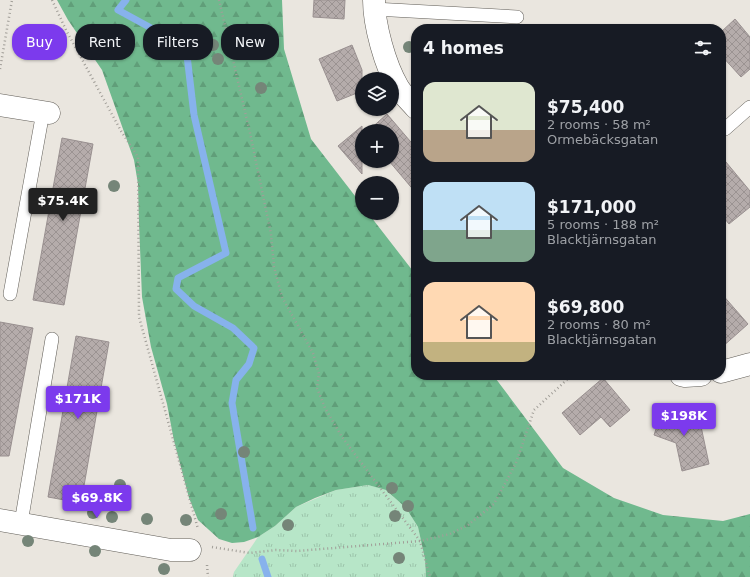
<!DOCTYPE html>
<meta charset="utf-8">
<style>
:root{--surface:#171b24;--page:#20242c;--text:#f1f3f6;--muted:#9ea1a6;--accent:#7c3aed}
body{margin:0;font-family:"DejaVu Sans",sans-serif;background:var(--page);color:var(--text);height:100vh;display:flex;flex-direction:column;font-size:15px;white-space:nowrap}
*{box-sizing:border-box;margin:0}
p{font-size:13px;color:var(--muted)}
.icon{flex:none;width:22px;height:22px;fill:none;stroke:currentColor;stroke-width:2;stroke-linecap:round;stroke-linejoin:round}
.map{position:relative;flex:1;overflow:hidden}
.side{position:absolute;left:411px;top:24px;width:315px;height:356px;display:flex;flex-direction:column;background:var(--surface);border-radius:16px;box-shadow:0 1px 3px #0004}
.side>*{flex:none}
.hud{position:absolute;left:12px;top:24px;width:339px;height:36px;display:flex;gap:8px}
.fabs{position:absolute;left:355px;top:72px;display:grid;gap:8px}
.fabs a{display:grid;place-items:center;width:44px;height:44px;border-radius:50%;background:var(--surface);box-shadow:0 1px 3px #0004;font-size:20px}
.price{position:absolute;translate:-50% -34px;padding:0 9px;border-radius:4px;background:var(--accent);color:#fff;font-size:13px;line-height:26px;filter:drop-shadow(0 1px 2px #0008)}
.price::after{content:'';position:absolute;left:50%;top:24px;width:12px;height:9px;margin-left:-6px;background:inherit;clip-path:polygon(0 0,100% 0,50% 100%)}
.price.on{background:#222;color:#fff}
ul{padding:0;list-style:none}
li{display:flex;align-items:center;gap:12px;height:100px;padding:0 12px}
li span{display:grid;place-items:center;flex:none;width:112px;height:80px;border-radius:12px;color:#555}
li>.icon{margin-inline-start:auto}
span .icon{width:48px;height:48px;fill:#fffc;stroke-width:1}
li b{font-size:17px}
h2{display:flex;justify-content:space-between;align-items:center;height:48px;padding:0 12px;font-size:17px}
.tag{padding:0 14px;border-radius:16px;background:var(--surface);box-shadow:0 1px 3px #0004;font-size:14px;line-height:36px}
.tag.on{background:var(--accent);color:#fff}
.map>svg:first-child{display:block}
.grass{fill:url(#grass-tufts)}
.forest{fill:url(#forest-firs)}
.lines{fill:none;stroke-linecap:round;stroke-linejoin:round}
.stream{stroke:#87b2ec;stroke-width:7}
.building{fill:url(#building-cross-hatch);stroke:#999090}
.lane-casing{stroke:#605d57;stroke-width:14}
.street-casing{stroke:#605d57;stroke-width:23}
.path{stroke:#a19e98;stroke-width:2.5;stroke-dasharray:1 3;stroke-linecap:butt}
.lane{stroke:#fff;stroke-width:13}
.street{stroke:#fff;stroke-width:22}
.tree{fill:#758578}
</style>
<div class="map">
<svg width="750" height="577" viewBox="0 0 750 577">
<defs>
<pattern id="grass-tufts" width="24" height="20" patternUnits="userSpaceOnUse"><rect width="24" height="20" fill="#b7e6c8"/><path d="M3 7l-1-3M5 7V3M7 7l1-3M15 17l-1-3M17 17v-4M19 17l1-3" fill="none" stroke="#9cc4ab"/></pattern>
<pattern id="forest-firs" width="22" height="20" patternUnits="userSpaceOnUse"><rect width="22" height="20" fill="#70b98e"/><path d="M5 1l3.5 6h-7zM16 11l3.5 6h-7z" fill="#609e79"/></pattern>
<pattern id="building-cross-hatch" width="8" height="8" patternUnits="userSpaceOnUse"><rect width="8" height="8" fill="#b5acab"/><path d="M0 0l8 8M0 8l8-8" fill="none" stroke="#9b9392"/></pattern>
</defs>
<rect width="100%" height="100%" fill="#eae6df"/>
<polygon class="grass" points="368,485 386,490 406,508 418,527 425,559 426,577 233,577 234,572 258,537 275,526 296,507 336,490"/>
<polygon class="forest" points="57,0 282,0 284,49 311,139 362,205 362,213 368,213 416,275 416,375 493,375 563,468 614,498 663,515 723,521 750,514 750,577 426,577 425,559 418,527 406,508 386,490 368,485 336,490 315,498 296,507 275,526 258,537 244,542 232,543 219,539 198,520 189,498 174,441 167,404 151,347 142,297 139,223 138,184 134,160 102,70 68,20"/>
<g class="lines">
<g class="stream">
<polyline points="126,0 118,10 186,47 194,115 226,253 178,278 176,289 194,306 233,328 254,348 249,364 236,380 232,403 253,528"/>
<polyline points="262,559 268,577"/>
</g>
</g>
<g class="building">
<polygon points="314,0 345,0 344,19 313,17"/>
<polygon points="735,19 750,37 750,69 741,77 721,55 721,32"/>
<polygon points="352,45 362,70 362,91 337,101 319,59"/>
<polygon points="387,114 416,148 416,193 389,161 392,161 392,131 368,131"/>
<polygon points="362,126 362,174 338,146"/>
<polygon points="62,138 93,144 64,305 33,300"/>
<polygon points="721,156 750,191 750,207 729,224 721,214"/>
<polygon points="721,293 748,324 721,348"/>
<polygon points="0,322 33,328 9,456 0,456"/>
<polygon points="76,336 109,342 81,503 48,497"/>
<polygon points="603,378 630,410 610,427 601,417 580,435 562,413"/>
<polygon points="664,405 699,417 709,464 682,471 676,443 654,435"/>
</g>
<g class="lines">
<defs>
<g id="lane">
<polyline points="374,9 517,17"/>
<polyline points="725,129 750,107"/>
<polyline points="10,294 43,112"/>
<polyline points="21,523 52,339"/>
</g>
<g id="street">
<path d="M374,0C374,25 385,65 398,87C402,94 410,101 416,108"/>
<polyline points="0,105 49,113"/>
<polyline points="721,372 750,364"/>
<polyline points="681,375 685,376 701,375"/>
<polyline points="0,520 171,550 190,550"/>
</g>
</defs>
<use href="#lane" class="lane-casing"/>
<use href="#street" class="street-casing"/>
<g class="path">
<polyline points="52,0 66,30 121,131 138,157 139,317 198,529"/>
<polyline points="219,0 250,133 271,234 274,267 282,297 313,353 319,374 317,388 325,408 342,437 420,541 430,577"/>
<polyline points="0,69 12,0"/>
<polyline points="212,547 250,553 276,550 297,551 420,541 450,534 468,525 494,504 516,463 534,410 572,375"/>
<polyline points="207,565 208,577"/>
</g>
<use href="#lane" class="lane"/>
<use href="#street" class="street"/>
</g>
<g class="tree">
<circle cx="213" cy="45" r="6"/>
<circle cx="409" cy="47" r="6"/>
<circle cx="218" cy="59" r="6"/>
<circle cx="261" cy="88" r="6"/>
<circle cx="114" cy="186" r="6"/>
<circle cx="244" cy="452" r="6"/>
<circle cx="120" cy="485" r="6"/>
<circle cx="392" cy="488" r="6"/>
<circle cx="408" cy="506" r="6"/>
<circle cx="93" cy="513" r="6"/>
<circle cx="221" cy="514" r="6"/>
<circle cx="395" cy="516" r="6"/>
<circle cx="112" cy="517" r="6"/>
<circle cx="147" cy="519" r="6"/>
<circle cx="186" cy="520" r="6"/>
<circle cx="288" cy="525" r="6"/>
<circle cx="28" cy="541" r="6"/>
<circle cx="95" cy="551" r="6"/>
<circle cx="399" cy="558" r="6"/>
<circle cx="164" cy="569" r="6"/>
</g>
</svg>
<div class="fabs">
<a><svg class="icon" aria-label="layers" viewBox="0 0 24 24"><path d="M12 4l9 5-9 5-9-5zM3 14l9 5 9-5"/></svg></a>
<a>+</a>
<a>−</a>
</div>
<b class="price on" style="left:63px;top:222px">$75.4K</b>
<b class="price" style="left:78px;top:420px">$171K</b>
<b class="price" style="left:684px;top:437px">$198K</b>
<b class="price" style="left:97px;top:519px">$69.8K</b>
<div class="hud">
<a class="tag on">Buy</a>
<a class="tag">Rent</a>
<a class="tag">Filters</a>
<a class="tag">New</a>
</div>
<section class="side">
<h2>4 homes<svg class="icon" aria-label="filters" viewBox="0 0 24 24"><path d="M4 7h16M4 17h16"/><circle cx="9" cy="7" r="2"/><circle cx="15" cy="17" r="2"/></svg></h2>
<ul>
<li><span style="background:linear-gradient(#dfe7d0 60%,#b9a48a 0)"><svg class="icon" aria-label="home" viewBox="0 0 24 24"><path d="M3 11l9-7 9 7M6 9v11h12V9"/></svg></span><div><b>$75,400</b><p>2 rooms · 58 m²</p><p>Ormebäcksgatan</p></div></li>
<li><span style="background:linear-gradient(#bfe0f5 60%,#7fa58c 0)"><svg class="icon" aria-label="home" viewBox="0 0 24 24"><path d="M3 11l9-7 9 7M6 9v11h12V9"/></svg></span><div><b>$171,000</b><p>5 rooms · 188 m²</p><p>Blacktjärnsgatan</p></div></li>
<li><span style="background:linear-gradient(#ffd9b3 75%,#c2b280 0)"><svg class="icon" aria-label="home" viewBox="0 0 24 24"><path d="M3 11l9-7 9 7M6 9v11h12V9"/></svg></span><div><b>$69,800</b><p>2 rooms · 80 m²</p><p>Blacktjärnsgatan</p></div></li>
</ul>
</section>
</div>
